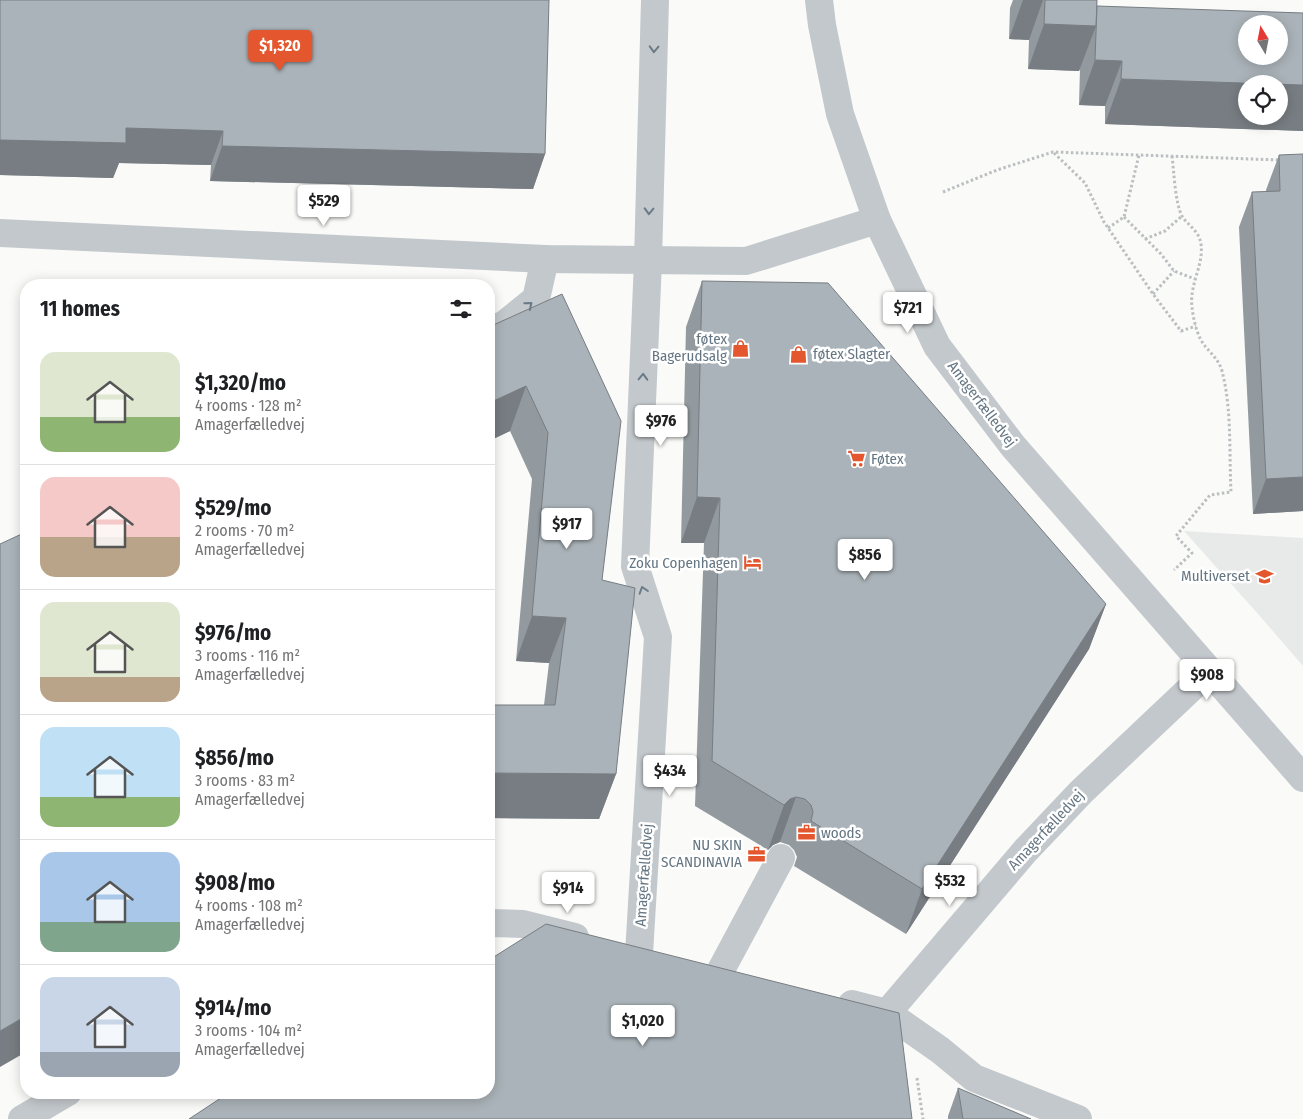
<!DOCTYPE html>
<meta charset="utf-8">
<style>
:root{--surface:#fff;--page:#f2f2f2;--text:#202124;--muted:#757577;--line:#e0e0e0;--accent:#e4572e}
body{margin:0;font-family:"Fira Sans Condensed",sans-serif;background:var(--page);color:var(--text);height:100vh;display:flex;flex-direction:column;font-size:19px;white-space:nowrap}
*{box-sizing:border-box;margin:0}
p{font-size:16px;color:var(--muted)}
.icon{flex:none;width:28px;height:28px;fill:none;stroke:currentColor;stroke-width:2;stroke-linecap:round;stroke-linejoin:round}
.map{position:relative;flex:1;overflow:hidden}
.panel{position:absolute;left:20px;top:279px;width:475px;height:820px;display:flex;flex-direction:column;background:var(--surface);border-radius:20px;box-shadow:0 2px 12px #0003}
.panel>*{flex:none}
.needle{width:32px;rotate:350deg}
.fabs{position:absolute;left:1238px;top:15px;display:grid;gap:10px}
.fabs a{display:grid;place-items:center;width:50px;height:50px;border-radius:50%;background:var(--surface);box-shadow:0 2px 12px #0003;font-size:25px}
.price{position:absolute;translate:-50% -42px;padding:0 11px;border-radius:5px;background:#fff;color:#222;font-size:16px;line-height:32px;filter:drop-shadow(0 1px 2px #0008)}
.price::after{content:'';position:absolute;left:50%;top:30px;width:15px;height:11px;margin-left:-8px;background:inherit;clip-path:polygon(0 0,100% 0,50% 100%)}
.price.on{background:var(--accent);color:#fff}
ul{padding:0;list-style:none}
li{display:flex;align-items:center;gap:15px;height:125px;padding:0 20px}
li+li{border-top:1px solid var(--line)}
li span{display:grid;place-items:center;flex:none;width:140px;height:100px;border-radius:15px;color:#555}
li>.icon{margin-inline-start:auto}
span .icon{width:60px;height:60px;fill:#fffc;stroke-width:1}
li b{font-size:21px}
h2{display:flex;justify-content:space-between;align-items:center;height:60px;padding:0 20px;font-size:21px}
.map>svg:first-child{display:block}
.built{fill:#e8e9e9}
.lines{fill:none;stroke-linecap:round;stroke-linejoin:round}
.path{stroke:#bbbfc2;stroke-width:3;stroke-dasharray:2.5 2.5;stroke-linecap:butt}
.minor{stroke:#c3c8cc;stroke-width:28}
.wall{fill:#929a9f}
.shaded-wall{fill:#777d82}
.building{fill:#aab3b9;stroke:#777d82;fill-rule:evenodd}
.oneway{stroke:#6a7a87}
.labels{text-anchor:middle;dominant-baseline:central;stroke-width:5;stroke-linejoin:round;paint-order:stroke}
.poi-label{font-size:15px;fill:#657683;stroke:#fff;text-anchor:end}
.street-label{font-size:15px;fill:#657683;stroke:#fff}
</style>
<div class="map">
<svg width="1303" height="1119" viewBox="0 0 1303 1119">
<rect width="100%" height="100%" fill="#fafaf8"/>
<polygon class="built" points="1184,531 1303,538 1303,666 1258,614"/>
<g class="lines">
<g class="path">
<polyline points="1054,153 1085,183 1104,222 1153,294 1181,331 1196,326"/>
<path d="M1172,156C1174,171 1175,203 1182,216C1188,226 1199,230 1201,244C1204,265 1189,285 1192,307C1193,317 1196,331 1201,340C1207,351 1218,357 1222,371C1232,409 1229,452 1231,492L1210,495L1176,536L1192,553L1174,570"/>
<polyline points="943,192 997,170 1053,152 1280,160"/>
<polyline points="1124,217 1161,254 1174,271 1195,279"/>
<polyline points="1108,228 1124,217 1139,155"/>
<polyline points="1145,239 1165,231 1182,216"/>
<polyline points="1153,294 1174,271"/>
<polyline points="917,1078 923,1119"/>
</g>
<g class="minor">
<polyline points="819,0 822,25 840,114 877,220 937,346 1013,446 1303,778"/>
<polyline points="0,233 545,259 746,261 877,220"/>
<polyline points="489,331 505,324 536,299 545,259"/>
<polyline points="489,923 523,924 575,937"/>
<polyline points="639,954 658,637 635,566 648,261 655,0"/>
<polyline points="721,970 781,858"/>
<polyline points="852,1004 887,1013 1026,850 1081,792 1209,671"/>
<polyline points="887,1013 940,1050 974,1078 1078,1119"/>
<polyline points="22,1119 68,1092"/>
</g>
</g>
<g class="wall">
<polygon points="0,0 545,154 533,189 210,181 211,165 119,163 113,178 0,175"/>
<polygon points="1013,0 1097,0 1097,7 1303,13 1303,131 1105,124 1105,106 1079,105 1080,69 1079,71 1028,69 1029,40 1009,39 1010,8"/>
<polygon points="1279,155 1303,511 1253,514 1239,227 1252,192 1266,192 1266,190"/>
<polygon points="702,281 1106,604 1089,649 906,934 794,866 797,857 794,850 789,845 780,842 773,845 768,850 695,806 704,543 681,543 686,327"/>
<polygon points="562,294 602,580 616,774 599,819 489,818 489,705 544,705 549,663 516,661 532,479 510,431 489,441"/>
<polygon points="958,1088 1031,1119 948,1119 948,1116"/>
</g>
<g class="shaded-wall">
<polygon points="1023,0 1043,0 1029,40 1009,39"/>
<polygon points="1044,24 1096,26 1079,71 1028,69"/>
<polygon points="1095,60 1122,61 1105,106 1079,105"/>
<polygon points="1121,79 1271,84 1246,84 1246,116 1279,116 1279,84 1303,85 1303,131 1105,124"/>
<polygon points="126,128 223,131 211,165 119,163 113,178 0,175 0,140"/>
<polygon points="222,146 545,154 533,189 210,181"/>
<polygon points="526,386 510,431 489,441 489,403"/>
<polygon points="1303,477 1303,511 1253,514 1266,479"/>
<polygon points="697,497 720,498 704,543 681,543"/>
<polygon points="1106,604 1089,649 906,934 922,889"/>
<polygon points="532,616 566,618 549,663 516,661"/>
<polygon points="489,773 616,774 599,819 489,818"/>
<polygon points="796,797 780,842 773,845 768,850 784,805 790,799"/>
<polygon points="26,1016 26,1052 0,1067 0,1031"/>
</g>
<g class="building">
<polygon points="0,0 549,0 545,154 222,146 223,131 126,128 126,143 0,140"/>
<polygon points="1045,0 1097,0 1096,26 1044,24"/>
<path d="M1097,6L1303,13V85L1121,79L1122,61L1095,60ZM1246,24H1279V56H1246Z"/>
<polygon points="1303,154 1303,477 1266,479 1252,192 1280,191 1279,155"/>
<polygon points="702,281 828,283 1106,604 922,889 811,821 813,812 811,805 805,799 796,797 790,799 784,805 712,761 720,498 697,497"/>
<polygon points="562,294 621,421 602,580 635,588 616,774 489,773 489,705 555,705 566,618 532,616 548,433 526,386 489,403 489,327"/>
<polygon points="26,532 26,1016 0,1031 0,544"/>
<polygon points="546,924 899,1013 912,1119 189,1119 230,1092 489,1092 489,960"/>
<polygon points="958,1088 1031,1119 963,1119"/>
</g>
<defs><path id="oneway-chevron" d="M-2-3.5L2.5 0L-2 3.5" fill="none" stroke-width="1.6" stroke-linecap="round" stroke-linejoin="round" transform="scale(1.25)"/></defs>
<g class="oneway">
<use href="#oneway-chevron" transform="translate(654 49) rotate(92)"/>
<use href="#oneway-chevron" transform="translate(649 211) rotate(92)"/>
<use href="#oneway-chevron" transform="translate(529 305) rotate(-39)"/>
<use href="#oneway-chevron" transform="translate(643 377) rotate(-88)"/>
<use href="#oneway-chevron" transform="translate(643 590) rotate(-108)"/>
</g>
<defs>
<symbol id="shop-bare" viewBox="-9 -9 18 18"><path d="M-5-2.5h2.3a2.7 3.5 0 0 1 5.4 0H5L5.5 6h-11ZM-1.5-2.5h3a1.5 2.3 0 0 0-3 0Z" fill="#e4572e" stroke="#fff" stroke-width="2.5" paint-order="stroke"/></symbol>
<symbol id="supermarket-bare" viewBox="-9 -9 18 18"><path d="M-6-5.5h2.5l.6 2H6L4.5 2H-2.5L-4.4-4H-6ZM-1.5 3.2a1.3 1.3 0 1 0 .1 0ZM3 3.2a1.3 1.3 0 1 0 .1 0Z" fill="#e4572e" stroke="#fff" stroke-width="2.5" paint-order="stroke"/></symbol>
<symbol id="hotel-bare" viewBox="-9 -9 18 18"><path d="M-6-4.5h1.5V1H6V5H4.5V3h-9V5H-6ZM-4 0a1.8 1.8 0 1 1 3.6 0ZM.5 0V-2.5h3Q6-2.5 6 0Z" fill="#e4572e" stroke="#fff" stroke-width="2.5" paint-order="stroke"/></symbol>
<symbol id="school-bare" viewBox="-9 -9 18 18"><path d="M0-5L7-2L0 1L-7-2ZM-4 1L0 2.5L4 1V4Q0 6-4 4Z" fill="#e4572e" stroke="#fff" stroke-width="2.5" paint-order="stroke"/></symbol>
<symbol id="office-bare" viewBox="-9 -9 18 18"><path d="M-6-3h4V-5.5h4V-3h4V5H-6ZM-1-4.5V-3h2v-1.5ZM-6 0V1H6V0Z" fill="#e4572e" stroke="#fff" stroke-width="2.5" paint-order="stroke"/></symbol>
</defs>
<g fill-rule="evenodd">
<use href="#shop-bare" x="728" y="336" width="25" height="25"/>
<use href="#shop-bare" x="786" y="342" width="25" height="25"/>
<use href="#supermarket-bare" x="844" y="446" width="25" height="25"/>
<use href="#hotel-bare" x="740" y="550" width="25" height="25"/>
<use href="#school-bare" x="1252" y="564" width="25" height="25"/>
<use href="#office-bare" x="794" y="820" width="25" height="25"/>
<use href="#office-bare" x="744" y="842" width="25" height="25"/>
</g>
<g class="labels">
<g class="poi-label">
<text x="727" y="339">føtex<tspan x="727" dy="17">Bagerudsalg</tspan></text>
<text x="813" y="354" text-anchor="start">føtex Slagter</text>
<text x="871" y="459" text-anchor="start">Føtex</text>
<text x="738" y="563">Zoku Copenhagen</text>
<text x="1250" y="576">Multiverset</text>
<text x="821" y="833" text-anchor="start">woods</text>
<text x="742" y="845">NU SKIN<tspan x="742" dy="17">SCANDINAVIA</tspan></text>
</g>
<g class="street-label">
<text transform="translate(982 404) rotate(53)">Amagerfælledvej</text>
<text transform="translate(1046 830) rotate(-47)">Amagerfælledvej</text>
<text transform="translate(644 875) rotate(-86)">Amagerfælledvej</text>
</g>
</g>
</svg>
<div class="fabs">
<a><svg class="needle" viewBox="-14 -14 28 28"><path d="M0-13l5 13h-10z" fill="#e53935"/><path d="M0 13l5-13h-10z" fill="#757577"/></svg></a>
<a><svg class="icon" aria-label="locate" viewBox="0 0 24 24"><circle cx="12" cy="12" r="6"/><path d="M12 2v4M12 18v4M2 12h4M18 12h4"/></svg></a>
</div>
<b class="price on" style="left:280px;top:72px">$1,320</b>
<b class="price" style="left:324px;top:227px">$529</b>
<b class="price" style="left:908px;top:334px">$721</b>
<b class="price" style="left:661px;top:447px">$976</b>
<b class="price" style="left:567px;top:550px">$917</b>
<b class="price" style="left:865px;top:581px">$856</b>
<b class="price" style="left:1207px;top:701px">$908</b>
<b class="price" style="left:670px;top:797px">$434</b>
<b class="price" style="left:950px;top:907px">$532</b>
<b class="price" style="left:568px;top:914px">$914</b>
<b class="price" style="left:643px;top:1047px">$1,020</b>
<section class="panel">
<h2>11 homes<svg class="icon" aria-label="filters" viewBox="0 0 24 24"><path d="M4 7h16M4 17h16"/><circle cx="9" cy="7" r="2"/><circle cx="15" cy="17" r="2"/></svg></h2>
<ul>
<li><span style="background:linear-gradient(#dfe7d0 65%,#8fb573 0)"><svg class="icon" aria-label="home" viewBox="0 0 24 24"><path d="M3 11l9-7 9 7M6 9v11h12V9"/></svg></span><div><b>$1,320/mo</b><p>4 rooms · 128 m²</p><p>Amagerfælledvej</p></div></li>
<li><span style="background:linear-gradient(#f6c9c9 60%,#b9a48a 0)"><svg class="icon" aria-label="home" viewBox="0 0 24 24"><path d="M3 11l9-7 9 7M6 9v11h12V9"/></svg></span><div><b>$529/mo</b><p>2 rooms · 70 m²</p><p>Amagerfælledvej</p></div></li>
<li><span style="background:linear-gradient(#dfe7d0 75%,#b9a48a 0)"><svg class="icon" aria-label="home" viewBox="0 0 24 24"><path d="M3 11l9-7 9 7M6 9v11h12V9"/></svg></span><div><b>$976/mo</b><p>3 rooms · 116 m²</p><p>Amagerfælledvej</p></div></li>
<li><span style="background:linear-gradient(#bfe0f5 70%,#8fb573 0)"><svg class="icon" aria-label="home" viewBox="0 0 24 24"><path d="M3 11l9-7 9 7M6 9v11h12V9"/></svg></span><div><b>$856/mo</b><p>3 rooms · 83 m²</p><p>Amagerfælledvej</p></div></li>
<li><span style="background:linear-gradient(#a9c7e8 70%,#7fa58c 0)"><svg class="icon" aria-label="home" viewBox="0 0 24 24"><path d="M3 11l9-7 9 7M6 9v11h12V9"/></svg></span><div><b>$908/mo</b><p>4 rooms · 108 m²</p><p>Amagerfælledvej</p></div></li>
<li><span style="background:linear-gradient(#c9d6e8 75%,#9aa5b1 0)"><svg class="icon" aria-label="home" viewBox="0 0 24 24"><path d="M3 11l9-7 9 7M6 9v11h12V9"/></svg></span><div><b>$914/mo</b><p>3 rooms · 104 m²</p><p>Amagerfælledvej</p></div></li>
</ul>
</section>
</div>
